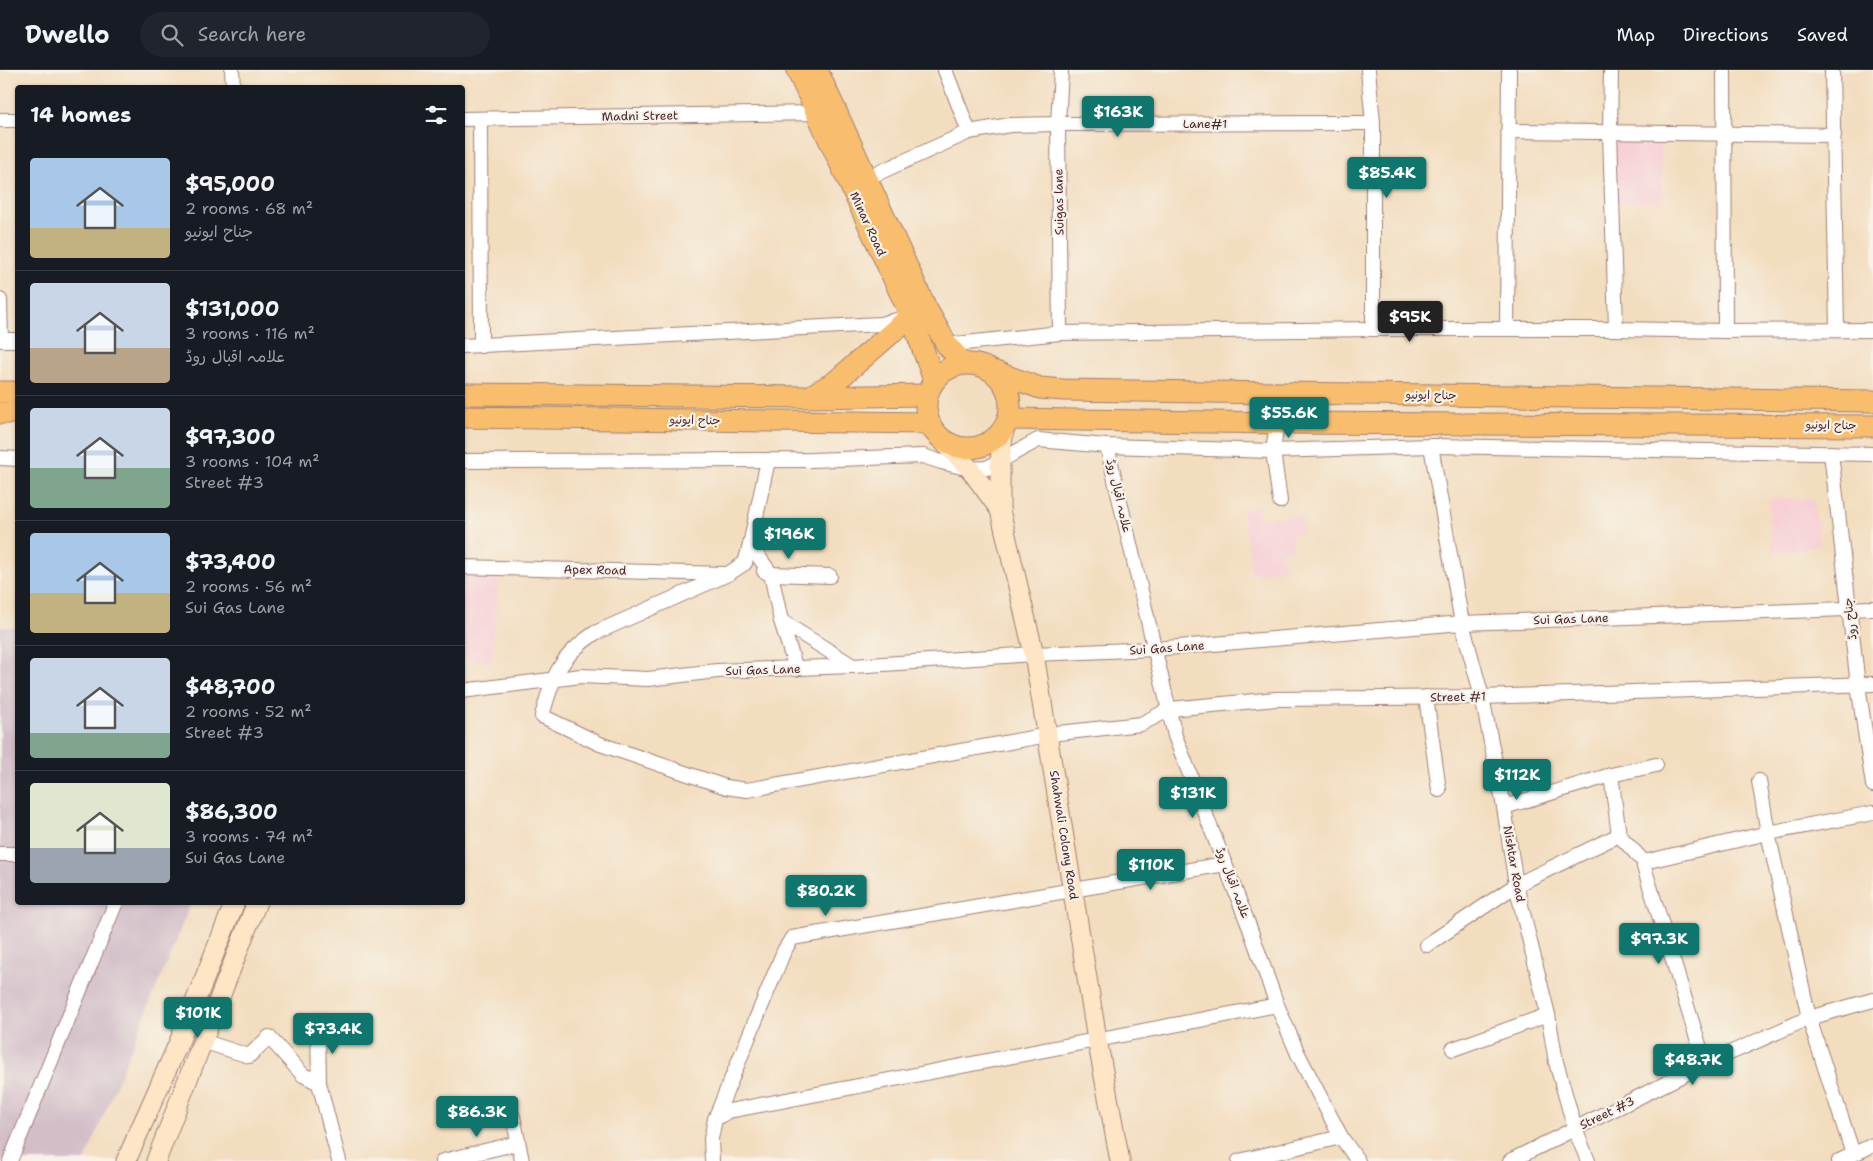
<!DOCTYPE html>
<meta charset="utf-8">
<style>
:root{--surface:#171b24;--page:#20242c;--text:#f1f3f6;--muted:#9ea1a6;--line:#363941;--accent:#0f766e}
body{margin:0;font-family:"Shantell Sans","Playpen Sans Arabic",sans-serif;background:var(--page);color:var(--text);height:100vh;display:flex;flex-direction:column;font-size:19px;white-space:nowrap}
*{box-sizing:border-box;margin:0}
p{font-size:16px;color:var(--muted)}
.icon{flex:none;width:28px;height:28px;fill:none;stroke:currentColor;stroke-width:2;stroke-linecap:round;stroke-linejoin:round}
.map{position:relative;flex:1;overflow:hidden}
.drawer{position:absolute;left:15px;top:15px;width:450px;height:820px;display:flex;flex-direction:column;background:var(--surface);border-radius:5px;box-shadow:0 1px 4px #0004}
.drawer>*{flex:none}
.price{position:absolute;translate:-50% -42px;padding:0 11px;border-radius:5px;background:var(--accent);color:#fff;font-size:16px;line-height:32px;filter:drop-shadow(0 1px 2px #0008)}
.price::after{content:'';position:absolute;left:50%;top:30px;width:15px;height:11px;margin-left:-8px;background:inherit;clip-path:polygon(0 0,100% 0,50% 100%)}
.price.active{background:#222;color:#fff}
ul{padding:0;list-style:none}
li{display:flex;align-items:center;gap:15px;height:125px;padding:0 15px}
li+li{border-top:1px solid var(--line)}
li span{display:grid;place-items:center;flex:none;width:140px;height:100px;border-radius:5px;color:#555}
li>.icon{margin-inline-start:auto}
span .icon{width:60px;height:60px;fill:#fffc;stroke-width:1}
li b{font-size:21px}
h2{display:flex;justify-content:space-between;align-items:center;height:60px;padding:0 15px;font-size:21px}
header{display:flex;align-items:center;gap:30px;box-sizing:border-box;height:70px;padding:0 25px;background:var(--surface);border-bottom:1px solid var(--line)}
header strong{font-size:24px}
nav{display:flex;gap:28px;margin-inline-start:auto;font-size:18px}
.search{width:350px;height:45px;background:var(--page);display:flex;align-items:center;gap:12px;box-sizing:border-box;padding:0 18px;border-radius:28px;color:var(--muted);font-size:19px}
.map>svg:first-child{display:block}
.built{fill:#f7cfd5}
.industrial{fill:#d2bdc8}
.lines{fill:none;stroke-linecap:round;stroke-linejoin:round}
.street-casing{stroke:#9e7e75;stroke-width:16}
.secondary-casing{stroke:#9e7e75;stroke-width:21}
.primary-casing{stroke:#9e7e75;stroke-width:23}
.street{stroke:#fff;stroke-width:14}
.secondary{stroke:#fde5c5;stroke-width:19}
.primary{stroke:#f9be6d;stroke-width:21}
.labels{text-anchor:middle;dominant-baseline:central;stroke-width:4.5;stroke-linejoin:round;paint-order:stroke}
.street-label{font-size:12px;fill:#4a1f2b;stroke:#f7f3e8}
</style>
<header>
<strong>Dwello</strong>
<div class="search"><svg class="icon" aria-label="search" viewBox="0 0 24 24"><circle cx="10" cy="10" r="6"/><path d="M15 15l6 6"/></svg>Search here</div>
<nav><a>Map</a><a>Directions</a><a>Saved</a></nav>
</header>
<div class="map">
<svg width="1873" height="1091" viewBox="0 0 1873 1091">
<rect width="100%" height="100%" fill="#f7f3e8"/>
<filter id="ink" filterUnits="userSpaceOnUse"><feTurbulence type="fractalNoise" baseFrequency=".02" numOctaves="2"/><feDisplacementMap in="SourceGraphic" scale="10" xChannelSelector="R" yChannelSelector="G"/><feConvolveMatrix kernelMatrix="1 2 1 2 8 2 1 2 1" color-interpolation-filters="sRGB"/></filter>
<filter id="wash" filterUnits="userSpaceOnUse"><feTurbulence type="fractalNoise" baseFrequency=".0096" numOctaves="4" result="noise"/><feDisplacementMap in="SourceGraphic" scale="20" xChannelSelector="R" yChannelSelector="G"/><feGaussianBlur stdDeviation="1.12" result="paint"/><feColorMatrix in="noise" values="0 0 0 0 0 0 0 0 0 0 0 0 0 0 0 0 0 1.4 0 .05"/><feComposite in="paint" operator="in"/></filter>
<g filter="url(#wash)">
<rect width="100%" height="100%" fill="#f3ddbf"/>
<g class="built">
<polygon points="1660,68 1663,133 1611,131 1612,73"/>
<polygon points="1768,428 1813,429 1820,475 1772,484"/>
<polygon points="1258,437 1261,449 1302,444 1302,464 1292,466 1294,480 1281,482 1284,500 1252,505 1242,439"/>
<polygon points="462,503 499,505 492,592 463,589"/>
</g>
<polygon class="industrial" points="0,557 17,557 18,832 191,833 85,1091 0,1091"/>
</g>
<g filter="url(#ink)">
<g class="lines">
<defs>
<g id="street">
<polyline points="232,0 233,18"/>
<polyline points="945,0 969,62"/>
<polyline points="1368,0 1373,53 1373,259"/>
<polyline points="1611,0 1610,62 1616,259"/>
<polyline points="1724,0 1725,261"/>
<polyline points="1832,0 1837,259"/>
<polyline points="462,49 817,43"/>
<polyline points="480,49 481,276"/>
<polyline points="0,50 18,50"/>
<polyline points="1509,61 1834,65"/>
<polyline points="867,108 969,62 1010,55 1058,54 1373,53"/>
<polyline points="0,230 1,270"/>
<polyline points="1507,259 1509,0"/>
<polyline points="1060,263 1058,54 1061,0"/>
<polyline points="0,270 18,270"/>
<polyline points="947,275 1060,263 1373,259 1616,259 1725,261 1873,260"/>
<polyline points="462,276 880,254 905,248"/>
<polyline points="1277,353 1273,381 1280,431"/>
<polyline points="1107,376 1175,666 1249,856 1277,935 1298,984 1341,1067 1358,1091"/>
<polyline points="1431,376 1462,553 1482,627 1504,737 1516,815 1548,945 1556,992 1575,1059 1588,1091"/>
<polyline points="1831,383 1858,615 1873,715"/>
<polyline points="0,388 18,389"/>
<path d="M768,390L750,475L745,493L728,504L595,563C559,587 553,606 542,646L600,674L726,717L747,720L1059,663L1141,654L1170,639L1276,629L1482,627L1873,614"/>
<polyline points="462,391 811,390 923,386 941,392 970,399 987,398 1038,370 1107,376 1273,381 1431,376 1873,384"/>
<polyline points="750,475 771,504 781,551 796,599"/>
<polyline points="462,497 725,504"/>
<polyline points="764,501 771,504 830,506"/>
<polyline points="781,551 853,596"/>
<polyline points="462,621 581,606 648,609 717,601 853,596 1034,584 1155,579 1462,553 1873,538"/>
<polyline points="1426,627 1439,720"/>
<polyline points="1656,695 1611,705 1619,765 1644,792 1644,797 1705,994"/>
<polyline points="1759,711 1768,763 1809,948 1853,1084"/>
<polyline points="1504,737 1611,705"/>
<polyline points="0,784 18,784"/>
<polyline points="1644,792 1768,763 1873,743"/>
<polyline points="1427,875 1516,815 1619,765"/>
<polyline points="318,957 319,1013"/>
<polyline points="202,971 249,986 269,967 303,1005 319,1013 339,1091"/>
<polyline points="1453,979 1548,945"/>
<polyline points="513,1046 522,1091"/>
<polyline points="715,1049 729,1041 1277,935"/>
<polyline points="10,1091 116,832"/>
<polyline points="443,1091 518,1073"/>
<polyline points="712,1091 711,1069 715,1049 784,881 792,868 1225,794"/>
<polyline points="1239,1091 1341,1067"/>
<polyline points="1510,1091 1705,994 1809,948 1873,930"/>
<polyline points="1839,1091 1873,1075"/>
</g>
<g id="secondary">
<polyline points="1004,358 1000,391 1000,440 1034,584 1097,969 1120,1091"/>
<polyline points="934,362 970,399 1000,440"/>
<polyline points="126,1091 179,972 235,832"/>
<polyline points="156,1091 257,832"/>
</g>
<g id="primary">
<polyline points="797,0 911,246 934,310"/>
<polyline points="817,0 926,238 947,275 963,293"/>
<circle cx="968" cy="336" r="42"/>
<polyline points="993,301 1040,318 1063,320 1873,331"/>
<polyline points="0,322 18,322"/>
<polyline points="462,324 809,327 926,325"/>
<polyline points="812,325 835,312 911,246"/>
<polyline points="0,343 18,343"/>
<polyline points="462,347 928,353"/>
<polyline points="1008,349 1277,353 1873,356"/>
</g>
</defs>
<use href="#street" class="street-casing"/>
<use href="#secondary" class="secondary-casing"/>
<use href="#primary" class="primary-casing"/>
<use href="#street" class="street"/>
<use href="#secondary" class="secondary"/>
<use href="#primary" class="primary"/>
</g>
</g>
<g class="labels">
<g class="street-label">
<text transform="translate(640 46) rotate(-1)">Madni Street</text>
<text x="1205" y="54">Lane#1</text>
<text transform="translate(1059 132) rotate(-91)">Suigas lane</text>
<text transform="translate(868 154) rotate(65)">Minar Road</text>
<text transform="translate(1431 325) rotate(1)">جناح ایونیو</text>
<text transform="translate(695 350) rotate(1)">جناح ایونیو</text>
<text transform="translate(1831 355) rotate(1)">جناح ایونیو</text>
<text transform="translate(1119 426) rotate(77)">علامہ اقبال روڈ</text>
<text transform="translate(595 500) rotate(1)">Apex Road</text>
<text transform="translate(1571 549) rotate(-2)">Sui Gas Lane</text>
<text transform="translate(1850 549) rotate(-97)">جناح روڈ</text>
<text transform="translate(1167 578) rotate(-4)">Sui Gas Lane</text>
<text transform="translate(763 600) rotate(-2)">Sui Gas Lane</text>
<text transform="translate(1458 627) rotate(-1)">Street #1</text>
<text transform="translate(1064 765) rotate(81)">Shahwali Colony Road</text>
<text transform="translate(1514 794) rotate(80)">Nishtar Road</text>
<text transform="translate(1233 813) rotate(69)">علامہ اقبال روڈ</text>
<text transform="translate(1607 1043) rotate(-26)">Street #3</text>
</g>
</g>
</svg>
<b class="price" style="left:1118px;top:68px">$163K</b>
<b class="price" style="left:1387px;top:129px">$85.4K</b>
<b class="price active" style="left:1410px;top:273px">$95K</b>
<b class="price" style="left:1289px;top:369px">$55.6K</b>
<b class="price" style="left:789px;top:490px">$196K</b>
<b class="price" style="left:1517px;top:731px">$112K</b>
<b class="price" style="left:1193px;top:749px">$131K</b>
<b class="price" style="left:1151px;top:821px">$110K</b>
<b class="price" style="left:826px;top:847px">$80.2K</b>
<b class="price" style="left:1659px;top:895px">$97.3K</b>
<b class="price" style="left:198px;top:969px">$101K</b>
<b class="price" style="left:333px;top:985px">$73.4K</b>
<b class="price" style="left:1693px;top:1016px">$48.7K</b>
<b class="price" style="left:477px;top:1068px">$86.3K</b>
<section class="drawer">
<h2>14 homes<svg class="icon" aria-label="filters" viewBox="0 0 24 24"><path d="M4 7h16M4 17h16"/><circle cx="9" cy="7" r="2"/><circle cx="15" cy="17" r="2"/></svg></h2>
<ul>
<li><span style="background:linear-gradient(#a9c7e8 70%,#c2b280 0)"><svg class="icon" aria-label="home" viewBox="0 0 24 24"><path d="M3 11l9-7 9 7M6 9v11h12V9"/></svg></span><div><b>$95,000</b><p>2 rooms · 68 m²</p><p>جناح ایونیو</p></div></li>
<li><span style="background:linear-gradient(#c9d6e8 65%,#b9a48a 0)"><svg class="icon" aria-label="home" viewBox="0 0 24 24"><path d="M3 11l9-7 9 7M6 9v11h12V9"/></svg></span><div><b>$131,000</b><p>3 rooms · 116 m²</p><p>علامہ اقبال روڈ</p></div></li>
<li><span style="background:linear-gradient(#c9d6e8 60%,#7fa58c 0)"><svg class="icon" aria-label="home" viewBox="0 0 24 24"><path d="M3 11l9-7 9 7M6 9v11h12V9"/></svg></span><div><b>$97,300</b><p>3 rooms · 104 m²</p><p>Street #3</p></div></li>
<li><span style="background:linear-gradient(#a9c7e8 60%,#c2b280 0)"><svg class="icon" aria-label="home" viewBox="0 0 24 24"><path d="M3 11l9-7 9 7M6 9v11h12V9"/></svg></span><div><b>$73,400</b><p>2 rooms · 56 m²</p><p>Sui Gas Lane</p></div></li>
<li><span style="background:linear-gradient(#c9d6e8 75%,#7fa58c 0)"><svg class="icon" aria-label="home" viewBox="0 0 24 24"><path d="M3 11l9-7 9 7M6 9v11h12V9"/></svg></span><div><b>$48,700</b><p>2 rooms · 52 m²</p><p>Street #3</p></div></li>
<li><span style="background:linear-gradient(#dfe7d0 65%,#9aa5b1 0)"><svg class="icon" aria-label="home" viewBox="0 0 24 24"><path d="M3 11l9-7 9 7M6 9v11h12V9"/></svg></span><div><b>$86,300</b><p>3 rooms · 74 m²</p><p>Sui Gas Lane</p></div></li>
</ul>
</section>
</div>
